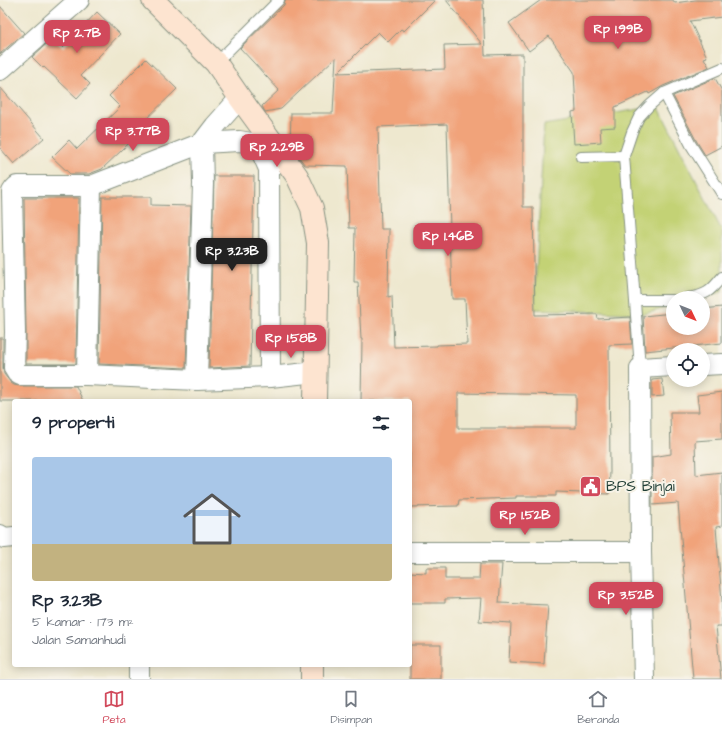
<!DOCTYPE html>
<html lang="id">
<meta charset="utf-8">
<style>
:root{--surface:#fff;--page:#f6f6f7;--text:#1f2937;--muted:#747a83;--line:#e0e1e3;--accent:#d1495b}
body{margin:0;font-family:"Architects Daughter",sans-serif;background:var(--page);color:var(--text);height:100vh;display:flex;flex-direction:column;font-size:15px;white-space:nowrap}
*{box-sizing:border-box;margin:0}
p{font-size:13px;color:var(--muted)}
.icon{flex:none;width:22px;height:22px;fill:none;stroke:currentColor;stroke-width:2;stroke-linecap:round;stroke-linejoin:round}
.map{position:relative;flex:1;overflow:hidden}
.details{position:absolute;left:12px;top:399px;width:400px;height:268px;display:flex;flex-direction:column;background:var(--surface);border-radius:4px;box-shadow:0 2px 10px #0003}
.details>*{flex:none}
.needle{width:26px;rotate:133deg}
.fabs{position:absolute;left:666px;top:291px;display:grid;gap:8px}
.fabs a{display:grid;place-items:center;width:44px;height:44px;border-radius:50%;background:var(--surface);box-shadow:0 2px 10px #0003;font-size:20px}
.price{position:absolute;translate:-50% -34px;padding:0 9px;border-radius:8px;background:var(--accent);color:#fff;font-size:13px;line-height:26px;filter:drop-shadow(0 1px 2px #0008)}
.price::after{content:'';position:absolute;left:50%;top:24px;width:12px;height:9px;margin-left:-6px;background:inherit;clip-path:polygon(0 0,100% 0,50% 100%)}
.price.current{background:#222;color:#fff}
ul{padding:0;list-style:none}
li{display:grid;align-content:center;gap:8px;height:212px;padding:0 20px}
li span{display:grid;place-items:center;height:124px;border-radius:4px;color:#555}
li>.icon{margin-inline-start:auto}
span .icon{width:72px;height:72px;fill:#fffc;stroke-width:1}
li b{font-size:17px}
h2{display:flex;justify-content:space-between;align-items:center;height:48px;padding:0 20px;font-size:17px}
.tab-bar{display:flex;justify-content:space-around;align-items:center;height:56px;border-top:1px solid var(--line);background:var(--surface);font-size:11px;color:var(--muted)}
.tab-bar a{display:grid;justify-items:center;gap:2px}
.tab-bar .current{color:var(--accent)}
.map>svg:first-child{display:block}
.green{fill:#c3d274;stroke:#718854}
.building{fill:#f1a37a;fill-rule:evenodd}
.lines{fill:none;stroke-linecap:round;stroke-linejoin:round}
.lane-casing{stroke:#869282;stroke-width:12}
.street-casing{stroke:#869282;stroke-width:22}
.secondary-casing{stroke:#869282;stroke-width:24}
.lane{stroke:#fff;stroke-width:10}
.street{stroke:#fff;stroke-width:20}
.secondary{stroke:#fde4d0;stroke-width:22}
.labels{text-anchor:middle;dominant-baseline:central;stroke-width:4;stroke-linejoin:round;paint-order:stroke}
.poi-label{font-size:15px;fill:#1f3d34;stroke:#f7f3e8;text-anchor:start}
</style>
<div class="map">
<svg width="722" height="679" viewBox="0 0 722 679">
<rect width="100%" height="100%" fill="#f7f3e8"/>
<filter id="ink" filterUnits="userSpaceOnUse"><feTurbulence type="fractalNoise" baseFrequency=".025" numOctaves="2"/><feDisplacementMap in="SourceGraphic" scale="8" xChannelSelector="R" yChannelSelector="G"/><feConvolveMatrix kernelMatrix="1 2 1 2 8 2 1 2 1" color-interpolation-filters="sRGB"/></filter>
<filter id="wash" filterUnits="userSpaceOnUse"><feTurbulence type="fractalNoise" baseFrequency=".012" numOctaves="4" result="noise"/><feDisplacementMap in="SourceGraphic" scale="16" xChannelSelector="R" yChannelSelector="G"/><feGaussianBlur stdDeviation="0.9" result="paint"/><feColorMatrix in="noise" values="0 0 0 0 0 0 0 0 0 0 0 0 0 0 0 0 0 1.4 0 .05"/><feComposite in="paint" operator="in"/></filter>
<g filter="url(#wash)">
<rect width="100%" height="100%" fill="#eee8cf"/>
<polygon class="green" points="658,106 722,231 722,292 700,298 673,298 673,306 644,314 534,309 544,125"/>
<g id="blocks">
<g class="building">
<path d="M285,0H435L404,31L401,29L388,42L378,32L337,73L445,69L444,45L482,44L446,0H483L485,55L523,54V207H533L535,315L597,314L598,319L630,317L632,344L609,345L610,472L609,494L556,492V496H516V498L459,500L458,506L410,507V401H361L362,339H361L358,282H354L355,228H349L347,166L305,165L290,146L291,113H333L336,57L281,109L265,112L262,106L279,90L240,48L284,5ZM447,124L452,299H465L467,344L437,345V346L394,347L392,296L388,297L389,229H381L378,127ZM458,393L576,395V428H458Z"/>
<polygon points="541,0 673,0 675,3 695,0 722,0 722,17 690,21 707,57 704,58 709,67 663,86 649,94 648,92 615,107 615,127 600,128 601,142 574,144 572,112 576,111 574,72 549,36 529,51 509,23"/>
<polygon points="0,6 24,33 0,54"/>
<polygon points="97,12 120,34 81,75 90,84 77,98 44,67 43,68 32,57 53,38 63,48"/>
<polygon points="146,59 177,89 139,126 143,130 102,169 89,174 70,174 52,157 69,140 77,149 120,107 109,96"/>
<polygon points="715,78 722,91 722,146 705,155 697,142 673,96"/>
<polygon points="0,87 44,138 14,164 0,148"/>
<polygon points="214,176 254,176 250,366 209,368"/>
<polygon points="102,197 151,197 151,205 191,206 186,368 99,364"/>
<polygon points="24,198 79,198 76,364 26,364 26,332"/>
<polygon points="722,307 722,343 645,351 643,316 673,313 673,328 703,328 703,309"/>
<polygon points="0,338 3,338 3,368 4,374 11,383 14,385 20,386 76,386 83,401 0,401"/>
<polygon points="662,379 664,396 652,397 652,380"/>
<polygon points="722,392 722,439 695,441 696,475 722,472 722,526 716,527 722,601 722,626 716,626 721,679 693,679 678,503 652,505 652,457 671,454 670,412 699,412 697,395"/>
<polygon points="480,564 502,564 499,603 548,605 544,664 509,662 511,623 479,621 481,598 445,599 445,603 410,603 410,572 426,573 426,568 445,568 445,579 479,579"/>
<rect x="410" y="645" width="31" height="34"/>
</g>
</g>
</g>
<g filter="url(#ink)">
<use href="#blocks" fill-opacity="0" stroke="#869282" stroke-width="1"/>
<g class="lines">
<defs>
<g id="lane">
<polyline points="216,63 279,0"/>
<polyline points="664,93 691,145 722,194"/>
<polyline points="581,157 624,156"/>
<path d="M687,298C706,295 710,292 722,277"/>
<polyline points="635,300 673,300"/>
<polyline points="640,368 624,156 632,132 639,117 649,106 664,93 722,68"/>
</g>
<g id="street">
<polyline points="0,70 79,0"/>
<polyline points="240,98 215,126 202,143 91,186 17,186 14,189 12,192 15,332 14,368 17,373 20,375 87,375 197,380 270,377 316,372"/>
<polyline points="703,365 722,364"/>
<polyline points="87,375 91,186"/>
<polyline points="197,380 203,184 202,143 239,141 258,144 269,169 270,377"/>
<polyline points="0,535 4,538 14,537"/>
<polyline points="410,552 641,552"/>
<polyline points="139,679 139,665"/>
<polyline points="644,679 641,552 640,368 673,366"/>
</g>
<g id="secondary">
<polyline points="153,0 216,63 240,98 297,176 312,208 318,243 315,401"/>
<polyline points="312,679 312,665"/>
</g>
</defs>
<use href="#lane" class="lane-casing"/>
<use href="#street" class="street-casing"/>
<use href="#secondary" class="secondary-casing"/>
<use href="#lane" class="lane"/>
<use href="#street" class="street"/>
<use href="#secondary" class="secondary"/>
</g>
</g>
<defs>
<symbol id="civic-square" viewBox="-11 -11 22 22"><rect x="-9" y="-9" width="18" height="18" rx="4" fill="#d1495b" stroke="#f7f3e8"/><path d="M-.6-6.5H3V-4.5H.6V-3L4-1V1h2V6H-6V1h2V-1L-.6-3ZM-1.2 2.5V6h2.4V2.5Z" fill="#fff"/></symbol>
</defs>
<g fill-rule="evenodd">
<use href="#civic-square" x="578" y="474" width="25" height="25"/>
</g>
<g class="labels">
<g class="poi-label">
<text x="606" y="486">BPS Binjai</text>
</g>
</g>
</svg>
<div class="fabs">
<a><svg class="needle" viewBox="-14 -14 28 28"><path d="M0-13l5 13h-10z" fill="#e53935"/><path d="M0 13l5-13h-10z" fill="#747a83"/></svg></a>
<a><svg class="icon" aria-label="locate" viewBox="0 0 24 24"><circle cx="12" cy="12" r="6"/><path d="M12 2v4M12 18v4M2 12h4M18 12h4"/></svg></a>
</div>
<b class="price" style="left:618px;top:50px">Rp 1.99B</b>
<b class="price" style="left:77px;top:54px">Rp 2.7B</b>
<b class="price" style="left:133px;top:152px">Rp 3.77B</b>
<b class="price" style="left:277px;top:168px">Rp 2.29B</b>
<b class="price" style="left:448px;top:257px">Rp 1.46B</b>
<b class="price current" style="left:232px;top:272px">Rp 3.23B</b>
<b class="price" style="left:291px;top:359px">Rp 1.58B</b>
<b class="price" style="left:525px;top:536px">Rp 1.52B</b>
<b class="price" style="left:626px;top:616px">Rp 3.52B</b>
<section class="details">
<h2>9 properti<svg class="icon" aria-label="filters" viewBox="0 0 24 24"><path d="M4 7h16M4 17h16"/><circle cx="9" cy="7" r="2"/><circle cx="15" cy="17" r="2"/></svg></h2>
<ul>
<li><span style="background:linear-gradient(#a9c7e8 70%,#c2b280 0)"><svg class="icon" aria-label="home" viewBox="0 0 24 24"><path d="M3 11l9-7 9 7M6 9v11h12V9"/></svg></span><div><b>Rp 3.23B</b><p>5 kamar · 173 m²</p><p>Jalan Samanhudi</p></div></li>
</ul>
</section>
</div>
<nav class="tab-bar">
<a class="current"><svg class="icon" aria-label="map" viewBox="0 0 24 24"><path d="M3 6l6-2 6 2 6-2v14l-6 2-6-2-6 2zM9 4v14M15 6v14"/></svg>Peta</a>
<a><svg class="icon" aria-label="saved" viewBox="0 0 24 24"><path d="M7 4h10v16l-5-4-5 4z"/></svg>Disimpan</a>
<a><svg class="icon" aria-label="home" viewBox="0 0 24 24"><path d="M3 11l9-7 9 7M6 9v11h12V9"/></svg>Beranda</a>
</nav>
